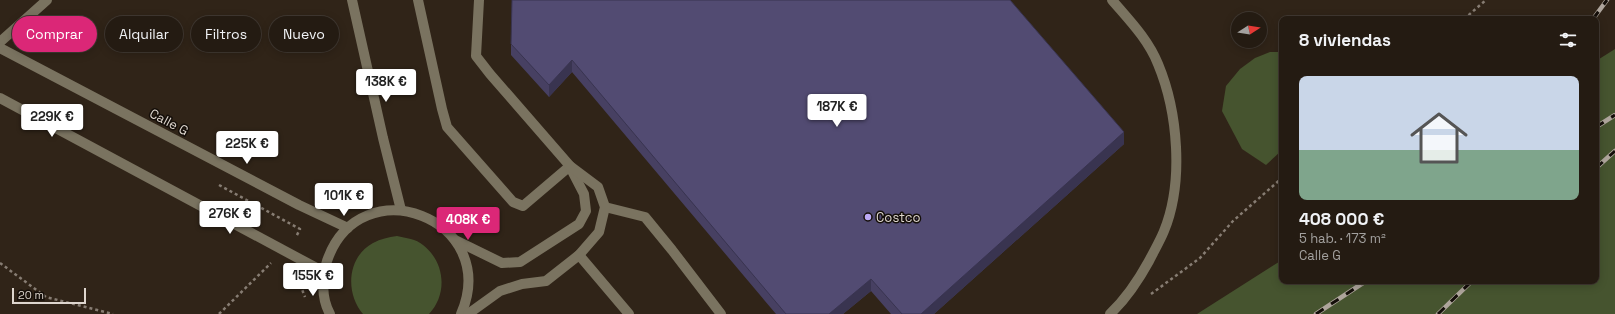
<!DOCTYPE html>
<html lang="es">
<meta charset="utf-8">
<style>
:root{--surface:#241b12;--page:#302820;--text:#f1f3f6;--muted:#a3a19f;--line:#413932;--accent:#db2777}
body{margin:0;font-family:"Space Grotesk",sans-serif;background:var(--page);color:var(--text);height:100vh;display:flex;flex-direction:column;font-size:15px;white-space:nowrap}
*{box-sizing:border-box;margin:0}
p{font-size:13px;color:var(--muted)}
.icon{flex:none;width:22px;height:22px;fill:none;stroke:currentColor;stroke-width:2;stroke-linecap:round;stroke-linejoin:round}
.map{position:relative;flex:1;overflow:hidden}
.sheet{position:absolute;left:1279px;top:16px;width:320px;height:268px;display:flex;flex-direction:column;background:var(--surface);border-radius:8px;box-shadow:0 2px 10px #0003,0 0 0 1px var(--line)}
.sheet>*{flex:none}
.guide{position:absolute;left:12px;top:16px;width:380px;height:36px;display:flex;gap:8px}
.needle{width:26px;rotate:78deg}
.controls{position:absolute;left:1231px;top:12px;display:grid;gap:8px}
.controls a{display:grid;place-items:center;width:36px;height:36px;border-radius:50%;background:var(--surface);box-shadow:0 2px 10px #0003,0 0 0 1px var(--line);font-size:20px}
.scale{position:absolute;left:12px;bottom:10px;width:74px;box-sizing:border-box;padding-left:4px;border:2px solid #ded6ce;border-top:0;font-size:11px;line-height:14px;white-space:nowrap;color:#ded6ce;-webkit-text-stroke:3px #140e09;paint-order:stroke}
.price{position:absolute;translate:-50% -34px;padding:0 9px;border-radius:4px;background:#fff;color:#222;font-size:13px;line-height:26px;filter:drop-shadow(0 1px 2px #0008)}
.price::after{content:'';position:absolute;left:50%;top:24px;width:12px;height:9px;margin-left:-6px;background:inherit;clip-path:polygon(0 0,100% 0,50% 100%)}
.price.current{background:var(--accent);color:#fff}
ul{padding:0;list-style:none}
li{display:grid;align-content:center;gap:8px;height:212px;padding:0 20px}
li+li{border-top:1px solid var(--line)}
li span{display:grid;place-items:center;height:124px;border-radius:8px;color:#555}
li>.icon{margin-inline-start:auto}
span .icon{width:72px;height:72px;fill:#fffc;stroke-width:1}
li b{font-size:17px}
h2{display:flex;justify-content:space-between;align-items:center;height:48px;padding:0 20px;font-size:17px}
.tag{padding:0 14px;border-radius:18px;background:var(--surface);box-shadow:0 2px 10px #0003,0 0 0 1px var(--line);font-size:14px;line-height:36px}
.tag.current{background:var(--accent);color:#fff}
.map>svg:first-child{display:block}
.green{fill:#46542f}
.lines{fill:none;stroke-linecap:round;stroke-linejoin:round}
.path{stroke:#877d73;stroke-width:2.5;stroke-dasharray:3 3;stroke-linecap:butt}
.minor{stroke:#7a7360;stroke-width:10}
.rail-casing{stroke:#aea59c;stroke-width:4.5}
.rail{stroke:#140e09;stroke-width:3;stroke-dasharray:9;stroke-linecap:butt}
.wall{fill:#474062}
.shaded-wall{fill:#393450}
.building{fill:#524b72;stroke:#393450}
.poi-dot{fill:#bca9f5;stroke:#140e09;stroke-width:1.5}
.labels{text-anchor:middle;dominant-baseline:central;stroke-width:3;stroke-linejoin:round;paint-order:stroke}
.street-label{font-size:13px;fill:#ded6ce;stroke:#140e09}
.poi-label{font-size:13px;fill:#ded6ce;stroke:#140e09;text-anchor:start}
</style>
<div class="map">
<svg width="1615" height="314" viewBox="0 0 1615 314">
<rect width="100%" height="100%" fill="#302418"/>
<g class="green">
<polygon points="1615,49 1615,314 1197,314 1282,260 1282,281 1596,281 1596,61"/>
<polygon points="1270,52 1282,52 1282,150 1266,165 1242,149 1222,111 1226,86 1240,69 1255,58"/>
<path d="M397,236C406,238 416,239 423,245C445,262 448,294 429,314H363C345,293 347,257 373,243C381,239 388,237 397,236Z"/>
</g>
<g class="lines">
<g class="path">
<polyline points="1464,19 1486,0"/>
<polyline points="219,185 300,229 296,237"/>
<polyline points="0,263 46,297 113,314"/>
<polyline points="298,279 305,297"/>
<polyline points="1151,294 1200,258 1233,221 1282,178"/>
<polyline points="219,314 271,263"/>
</g>
<g class="minor">
<polyline points="352,0 383,138 401,210"/>
<polyline points="418,0 442,109 447,127 513,202 523,206 570,166"/>
<polyline points="0,42 47,0"/>
<polyline points="0,48 299,205 348,228"/>
<polyline points="0,98 324,272"/>
<polyline points="605,207 645,217 672,250 721,314"/>
<polyline points="455,240 502,263 520,262 579,224 586,211 584,194 570,167"/>
<polyline points="579,255 629,314"/>
<path d="M330,314C321,298 322,277 327,261C360,165 502,219 461,314"/>
<polyline points="468,314 500,291 522,284 546,281 579,255 599,232 605,207 598,187 570,166 490,74 476,56 479,0"/>
<path d="M1110,314C1127,298 1138,281 1149,261C1154,251 1160,241 1164,231C1184,182 1178,112 1158,64C1148,39 1129,20 1112,0"/>
</g>
<defs>
<g id="rail">
<polyline points="1593,19 1607,0"/>
<polyline points="1596,127 1615,115"/>
<polyline points="1596,168 1615,151"/>
<polyline points="1316,314 1366,281"/>
<polyline points="1438,314 1472,281"/>
</g>
</defs>
<use href="#rail" class="rail-casing"/>
<use href="#rail" class="rail"/>
</g>
<polygon class="wall" points="511,44 1124,144 934,314 891,314 871,291 843,314 776,314 572,72 549,97 511,55"/>
<g class="shaded-wall">
<polygon points="572,60 572,72 549,97 549,85"/>
<polygon points="1124,132 1124,144 934,314 921,314"/>
<polygon points="871,279 871,291 843,314 829,314"/>
</g>
<polygon class="building" points="512,0 1010,0 1124,132 921,314 902,314 871,279 829,314 786,314 572,60 549,85 511,44"/>
<circle class="poi-dot" cx="868" cy="217" r="4"/>
<g class="labels">
<g class="street-label">
<text transform="translate(169 122) rotate(28)">Calle G</text>
</g>
<g class="poi-label">
<text x="876" y="217">Costco</text>
</g>
</g>
</svg>
<div class="controls">
<a><svg class="needle" viewBox="-14 -14 28 28"><path d="M0-13l5 13h-10z" fill="#e53935"/><path d="M0 13l5-13h-10z" fill="#a3a19f"/></svg></a>
</div>
<div class="scale">20 m</div>
<b class="price" style="left:386px;top:103px">138K €</b>
<b class="price" style="left:837px;top:128px">187K €</b>
<b class="price" style="left:52px;top:138px">229K €</b>
<b class="price" style="left:247px;top:165px">225K €</b>
<b class="price" style="left:344px;top:217px">101K €</b>
<b class="price" style="left:230px;top:235px">276K €</b>
<b class="price current" style="left:468px;top:241px">408K €</b>
<b class="price" style="left:313px;top:297px">155K €</b>
<div class="guide">
<a class="tag current">Comprar</a>
<a class="tag">Alquilar</a>
<a class="tag">Filtros</a>
<a class="tag">Nuevo</a>
</div>
<section class="sheet">
<h2>8 viviendas<svg class="icon" aria-label="filters" viewBox="0 0 24 24"><path d="M4 7h16M4 17h16"/><circle cx="9" cy="7" r="2"/><circle cx="15" cy="17" r="2"/></svg></h2>
<ul>
<li><span style="background:linear-gradient(#c9d6e8 60%,#7fa58c 0)"><svg class="icon" aria-label="home" viewBox="0 0 24 24"><path d="M3 11l9-7 9 7M6 9v11h12V9"/></svg></span><div><b>408 000 €</b><p>5 hab. · 173 m²</p><p>Calle G</p></div></li>
</ul>
</section>
</div>
